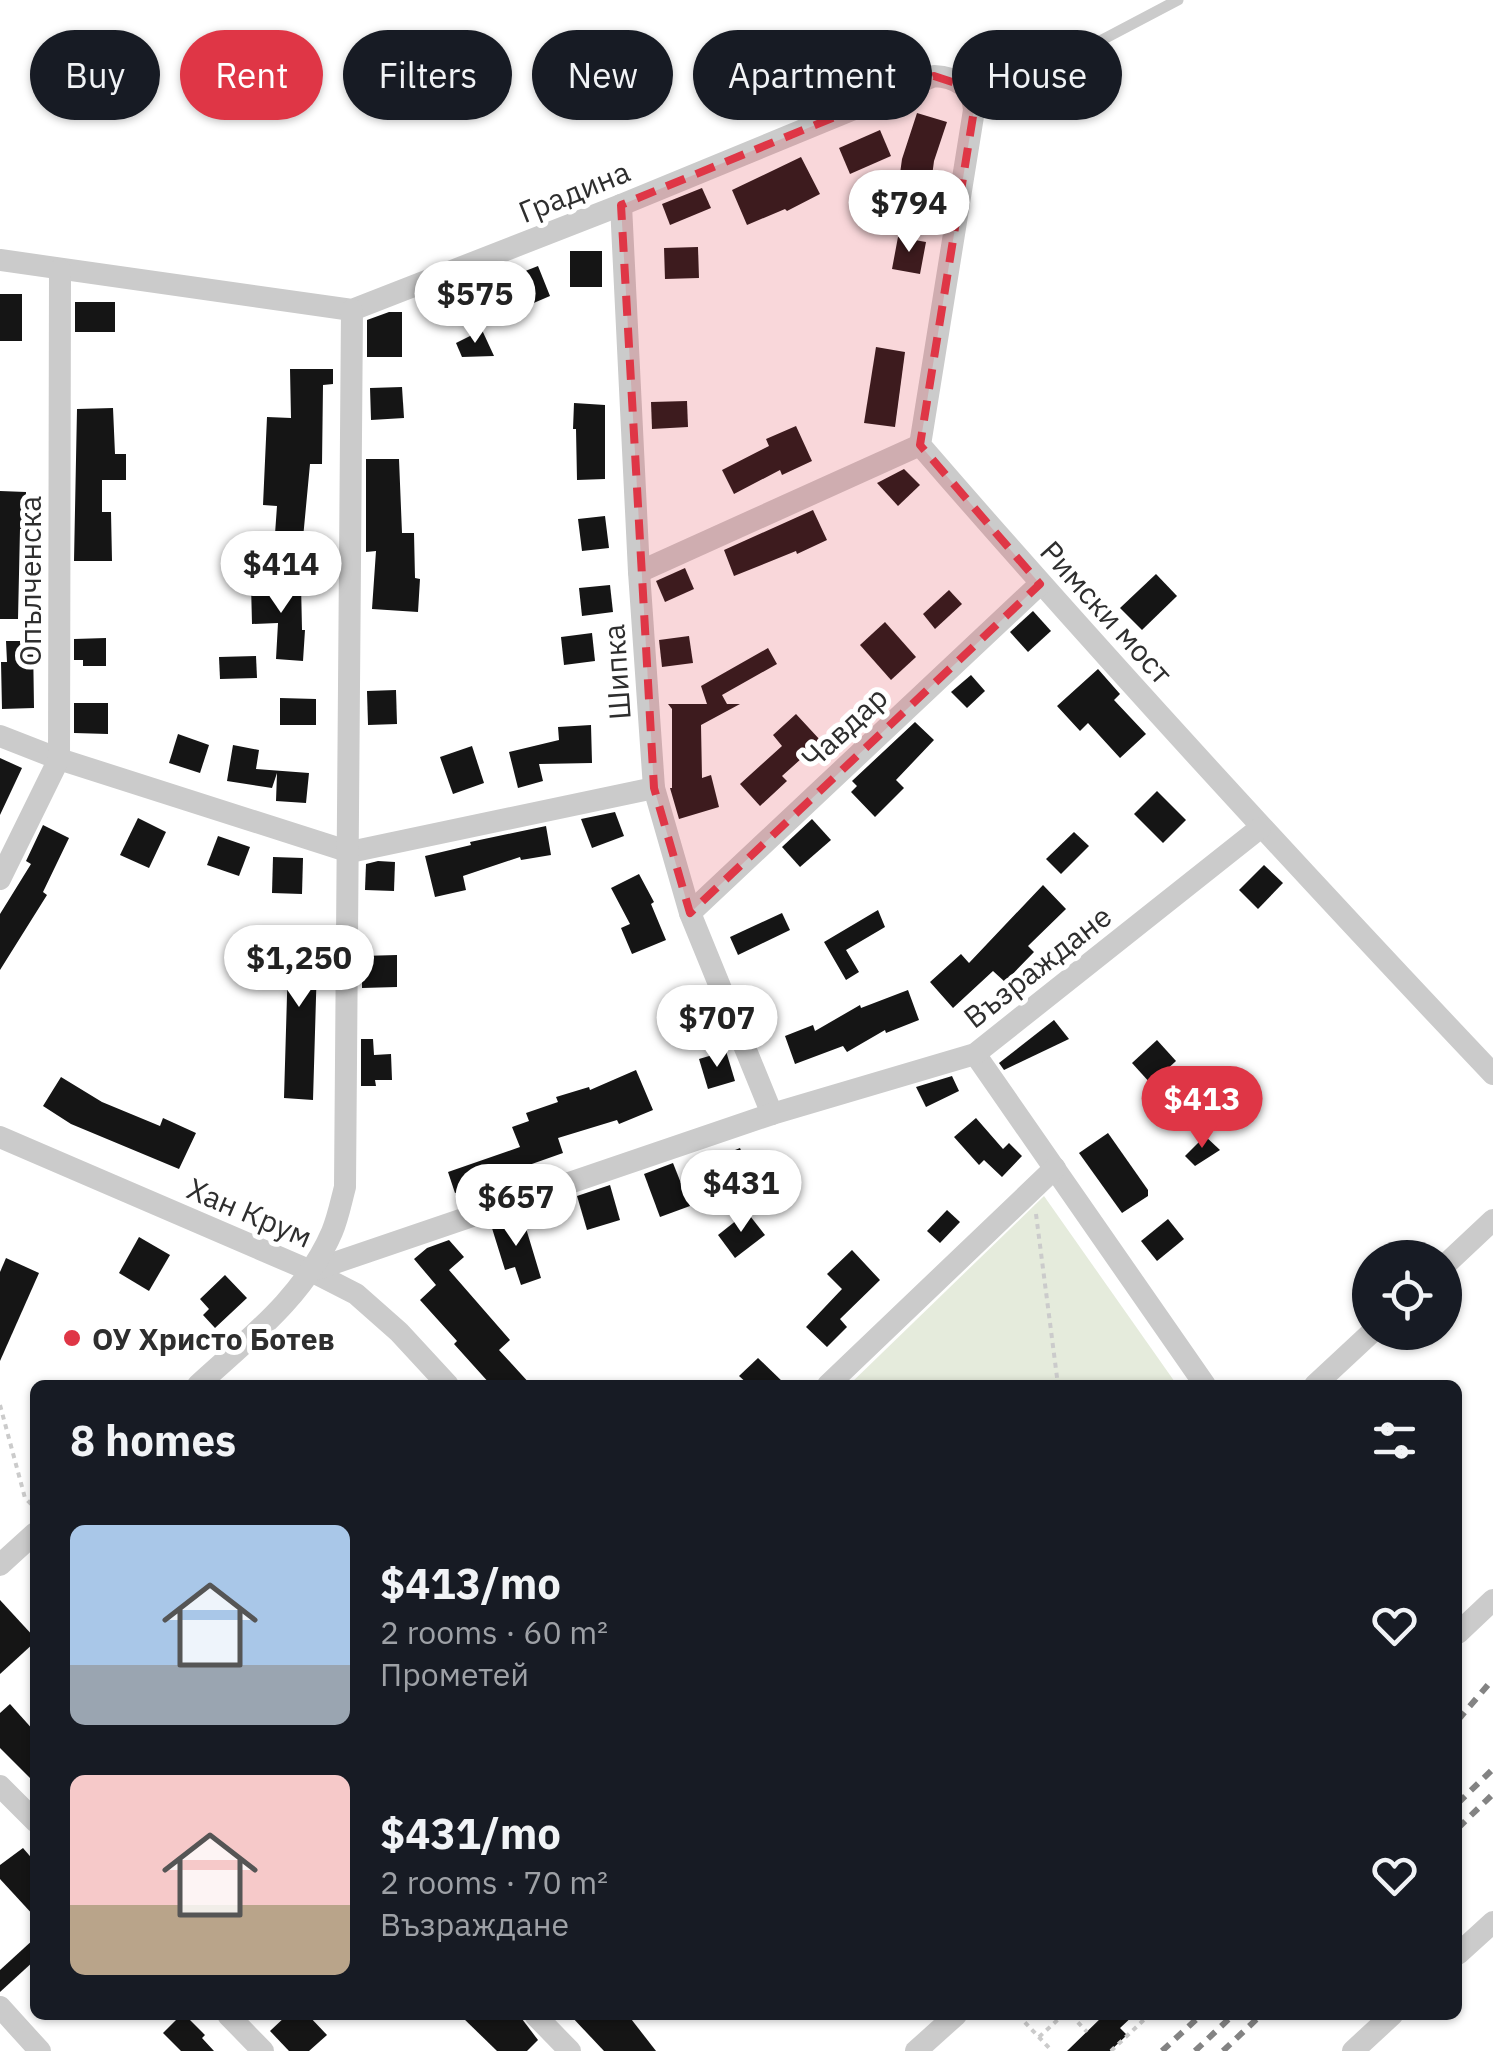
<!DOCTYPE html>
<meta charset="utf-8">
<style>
:root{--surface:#171b24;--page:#20242c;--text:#f1f3f6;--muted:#9ea1a6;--accent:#df3646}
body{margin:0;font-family:"IBM Plex Sans",sans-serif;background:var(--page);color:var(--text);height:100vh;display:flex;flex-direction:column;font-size:38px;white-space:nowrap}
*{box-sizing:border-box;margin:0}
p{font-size:32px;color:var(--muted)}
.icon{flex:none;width:55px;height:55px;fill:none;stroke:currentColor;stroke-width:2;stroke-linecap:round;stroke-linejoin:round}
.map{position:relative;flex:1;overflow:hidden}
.side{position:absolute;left:30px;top:1380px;width:1432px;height:640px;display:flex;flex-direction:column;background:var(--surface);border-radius:15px;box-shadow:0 2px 8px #0004}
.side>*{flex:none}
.top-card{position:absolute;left:30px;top:30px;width:1435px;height:90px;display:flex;gap:20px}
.tools{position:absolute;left:1352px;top:1240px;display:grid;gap:20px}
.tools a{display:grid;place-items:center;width:110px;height:110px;border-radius:50%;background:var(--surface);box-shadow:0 2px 8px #0004;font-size:50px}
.price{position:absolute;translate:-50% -85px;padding:0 22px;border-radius:35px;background:#fff;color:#222;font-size:32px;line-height:65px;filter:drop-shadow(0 2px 5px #0008)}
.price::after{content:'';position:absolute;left:50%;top:60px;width:30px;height:22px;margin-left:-15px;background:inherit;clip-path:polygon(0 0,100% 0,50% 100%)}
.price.active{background:var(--accent);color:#fff}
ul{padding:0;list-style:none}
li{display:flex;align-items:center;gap:30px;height:250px;padding:0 40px}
li span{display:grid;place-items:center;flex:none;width:280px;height:200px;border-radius:15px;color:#555}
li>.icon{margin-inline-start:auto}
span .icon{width:120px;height:120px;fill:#fffc;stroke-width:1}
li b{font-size:42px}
h2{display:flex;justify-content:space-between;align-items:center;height:120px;padding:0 40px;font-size:42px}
.pill{padding:0 35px;border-radius:45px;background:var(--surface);box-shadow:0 2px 8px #0004;font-size:35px;line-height:90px}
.pill.active{background:var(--accent);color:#fff}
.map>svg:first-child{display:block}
.green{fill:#e5ebdc}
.building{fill:#151515}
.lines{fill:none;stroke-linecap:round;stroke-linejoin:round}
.path{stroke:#cbcbcb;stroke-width:4;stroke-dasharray:5 5;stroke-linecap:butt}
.lane{stroke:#cbcbcb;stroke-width:11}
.street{stroke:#cbcbcb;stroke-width:22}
.rail{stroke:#838383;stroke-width:6;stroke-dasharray:10 8;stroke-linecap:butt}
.marked{fill:#df3646;fill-opacity:0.2;stroke:#df3646;stroke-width:8;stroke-dasharray:20 12;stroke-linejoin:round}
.poi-dot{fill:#df3646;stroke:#fff;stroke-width:4}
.labels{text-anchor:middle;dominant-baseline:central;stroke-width:10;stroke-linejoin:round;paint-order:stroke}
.street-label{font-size:30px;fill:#2e2e2e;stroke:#fff}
.poi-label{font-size:30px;font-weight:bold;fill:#2e2e2e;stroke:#fff;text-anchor:start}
</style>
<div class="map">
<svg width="1493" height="2051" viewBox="0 0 1493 2051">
<rect width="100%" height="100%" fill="#fff"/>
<polygon class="green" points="1044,1196 1177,1385 849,1385"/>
<g class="building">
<polygon points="917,113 947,122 934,161 928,207 896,203 902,159"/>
<polygon points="880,130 891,156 850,174 839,148"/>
<polygon points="801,157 820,194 787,211 785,209 747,225 732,190"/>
<polygon points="702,188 711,208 670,225 662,204"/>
<polygon points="898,237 926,242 920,274 892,269"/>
<polygon points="698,247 699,278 665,279 664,248"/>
<rect x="570" y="251" width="32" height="36"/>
<polygon points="538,266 550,296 522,308 510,277"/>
<rect x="0" y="294" width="22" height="47"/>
<rect x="75" y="302" width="40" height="30"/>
<polygon points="389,312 402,312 402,357 367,357 367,320"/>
<polygon points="482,330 494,356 462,357 456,343"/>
<polygon points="876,347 905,352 895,427 864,423"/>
<polygon points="290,369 333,369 333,384 323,385 322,464 310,464 302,549 274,548 277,506 263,505 267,417 291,418"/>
<polygon points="402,387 404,418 371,420 370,388"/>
<polygon points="687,401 688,427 652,429 651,402"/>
<polygon points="574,403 605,405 605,479 577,480 576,429 573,429"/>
<polygon points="113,408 115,454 126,454 126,480 102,480 102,512 111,512 112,561 74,561 77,409"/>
<polygon points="796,426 812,461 782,475 780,470 734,494 722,470 769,446 766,439"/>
<polygon points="366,459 399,459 402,533 414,533 415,578 420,579 418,612 372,609 376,551 366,552"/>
<polygon points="904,469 920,485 898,506 877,483"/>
<polygon points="0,491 26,492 25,529 20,529 18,619 0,619"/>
<polygon points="813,510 827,540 797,554 796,551 734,576 724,550"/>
<polygon points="605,516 609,548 582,551 578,519"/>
<polygon points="685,568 694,589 665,602 656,581"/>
<polygon points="1156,574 1177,596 1142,630 1120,608"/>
<polygon points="301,583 302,630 305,630 303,661 276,659 278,623 252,624 251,584"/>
<polygon points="610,585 613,612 582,616 579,588"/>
<polygon points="949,590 962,604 935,629 923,614"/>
<polygon points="1033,611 1051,631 1028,652 1010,632"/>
<polygon points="885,622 916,657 891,680 860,645"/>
<polygon points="592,633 595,661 564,665 561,637"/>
<polygon points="689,636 693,663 662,667 659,640"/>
<polygon points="106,638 106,666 83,666 83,660 74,660 74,639"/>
<polygon points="6,641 33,641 34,708 2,709 1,662 7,662"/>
<polygon points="768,648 777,664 722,695 727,704 740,704 701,725 702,778 711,775 719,807 679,819 670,788 672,788 672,709 668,704 707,704 701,686"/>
<polygon points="256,656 257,678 220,679 219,657"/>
<polygon points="1098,669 1120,694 1114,700 1146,734 1120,758 1088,723 1080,731 1057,706"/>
<polygon points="971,675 985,691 967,708 951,692"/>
<polygon points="396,690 397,724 368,725 367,691"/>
<polygon points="280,698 316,699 316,725 280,725"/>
<polygon points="74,703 108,703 108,734 74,733"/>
<polygon points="796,714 821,741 782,776 787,781 760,806 740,784 782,746 773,735"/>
<polygon points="915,722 934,740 896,780 904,788 875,817 851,792 857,786 852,781"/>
<polygon points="591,725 592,763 539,764 543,781 518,788 509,752 559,740 558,727"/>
<polygon points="178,734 209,745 200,773 169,763"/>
<polygon points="233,745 259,750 256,769 309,773 306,803 276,801 277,773 272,788 227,781"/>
<polygon points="472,746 484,783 453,794 440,757"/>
<polygon points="0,758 22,768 0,815"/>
<polygon points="1157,791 1186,820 1163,843 1134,814"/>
<polygon points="615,812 624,836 592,848 581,819"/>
<polygon points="138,818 166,832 149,868 120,855"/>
<polygon points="812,819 831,840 800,867 782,847"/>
<polygon points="43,825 69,838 43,892 47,895 0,970 0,914 31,864 26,861"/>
<polygon points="546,826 551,855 521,860 520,857 463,876 466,890 435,897 425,856 471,845 470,842"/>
<polygon points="1074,832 1089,846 1061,874 1046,859"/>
<polygon points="218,836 250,847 239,876 207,865"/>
<polygon points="273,857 303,858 302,894 272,893"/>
<polygon points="378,861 395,862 394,891 365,890 366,864"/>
<polygon points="1264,865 1283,883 1258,909 1239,890"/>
<polygon points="639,874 654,902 651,904 666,940 632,954 621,928 630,924 611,888"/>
<polygon points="1043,885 1066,909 1028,946 1034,952 1005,982 993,971 953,1008 930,982 961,954 969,963"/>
<polygon points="878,910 885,927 846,950 859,972 846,980 824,942"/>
<polygon points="782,913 790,930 738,955 730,937"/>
<polygon points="318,930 313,1100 284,1098 288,962 269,962 269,946 281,946 281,931"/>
<polygon points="397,955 397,987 362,988 362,956"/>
<polygon points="908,990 919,1020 886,1033 885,1030 847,1052 843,1046 795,1064 785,1036 813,1025 815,1031 860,1005 861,1008"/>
<polygon points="1054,1020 1069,1039 1004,1070 999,1063"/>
<polygon points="361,1039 373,1039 374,1055 391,1054 392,1080 375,1080 376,1086 361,1086"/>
<polygon points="1157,1040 1176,1061 1151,1084 1132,1063"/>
<polygon points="726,1051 735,1081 708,1089 699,1059"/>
<polygon points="636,1070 653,1110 619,1124 617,1120 558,1138 563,1153 512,1171 513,1174 455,1193 448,1172 520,1147 512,1127 529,1121 526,1113 558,1102 556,1097 589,1087 590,1090"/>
<polygon points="952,1076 959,1091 926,1107 916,1087"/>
<polygon points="61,1077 102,1102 160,1126 163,1118 196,1133 179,1169 71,1124 43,1106"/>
<polygon points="976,1118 1003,1149 1009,1143 1022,1156 1002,1177 984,1160 979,1165 954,1137"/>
<polygon points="1108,1133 1148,1190 1148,1196 1122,1213 1079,1153"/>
<polygon points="1205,1136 1220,1150 1195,1166 1185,1156"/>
<polygon points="740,1148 752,1178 719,1191 708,1161"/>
<polygon points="673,1163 690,1206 660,1217 644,1174"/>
<polygon points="610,1185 620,1220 587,1230 577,1196"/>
<polygon points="947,1210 960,1222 940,1243 927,1231"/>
<polygon points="747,1212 765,1235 735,1258 718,1235"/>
<polygon points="522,1215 541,1278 521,1285 515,1267 505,1270 491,1225"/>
<polygon points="1168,1219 1184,1239 1157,1261 1141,1241"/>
<polygon points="139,1237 170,1255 149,1291 119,1273"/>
<polygon points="449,1240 464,1257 449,1270 510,1340 499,1350 531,1385 491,1385 454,1344 457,1341 420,1300 436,1285 414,1259 427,1248"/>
<polygon points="852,1250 880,1280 840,1319 847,1327 827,1347 806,1327 842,1289 827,1274"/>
<polygon points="6,1258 39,1273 0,1361 0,1272"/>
<polygon points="225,1275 247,1298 215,1328 203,1315 209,1309 200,1299"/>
<polygon points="758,1358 786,1385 749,1385 739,1376"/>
<polygon points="0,1600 35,1638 35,1642 0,1674"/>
<polygon points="10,1704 35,1732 35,1783 0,1748 0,1713"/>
<polygon points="23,1848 35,1862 35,1917 0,1879 0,1865"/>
<polygon points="35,1938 35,1960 0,1992 0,1970"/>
<polygon points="181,2015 185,2015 205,2035 202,2038 214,2051 181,2051 163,2033"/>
<polygon points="287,2015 308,2015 327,2035 309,2051 289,2051 270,2031"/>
<polygon points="460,2015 519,2015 538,2040 527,2051 497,2051"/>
<polygon points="570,2015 628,2015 656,2051 604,2051"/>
<polygon points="1104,2015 1134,2015 1120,2028 1127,2035 1110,2051 1067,2051"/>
</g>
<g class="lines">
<g class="path">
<polyline points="1036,1214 1058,1385"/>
<polyline points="0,1405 25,1498 35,1508"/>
<polyline points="1018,2015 1052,2051"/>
<polyline points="1071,2015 1087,2032"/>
<polyline points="1039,2037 1063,2015"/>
<polyline points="1111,2051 1149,2015"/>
</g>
<polyline class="lane" points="973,97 1081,51 1178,0"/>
<g class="street">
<polyline points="621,205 639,572 654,788 690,913 772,1114"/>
<path d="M0,260L352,310L621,205L934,76C956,77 973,87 974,110L920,445C1106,660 1298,868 1493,1074"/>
<polyline points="639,572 920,445"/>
<polyline points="0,736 59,759 350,852 654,788"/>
<polyline points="0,879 59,759 60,270"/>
<polyline points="690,913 1040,584"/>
<polyline points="975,1054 1205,1385"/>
<polyline points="0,1137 311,1271 356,1294 399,1332 448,1385"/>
<polyline points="1445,1265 1493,1220"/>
<polyline points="311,1271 772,1114 975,1054 1260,828"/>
<path d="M198,1385C248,1339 304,1297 332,1232C338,1218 341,1202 345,1187L352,310"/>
<polyline points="828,1385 1055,1168"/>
<polyline points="1315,1385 1372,1332"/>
<polyline points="0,1565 35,1533"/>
<polyline points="1458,1633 1493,1600"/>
<polyline points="0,1786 35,1821"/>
<polyline points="1458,1954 1493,1922"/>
<polyline points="0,2007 40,2051"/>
<polyline points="228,2015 263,2051"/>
<polyline points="535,2015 570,2051"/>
<polyline points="916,2051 956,2015"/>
<polyline points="1353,2051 1392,2015"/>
</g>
<g class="rail">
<polyline points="1458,1720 1493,1679"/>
<polyline points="1458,1803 1493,1769"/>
<polyline points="1458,1828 1493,1794"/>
<polyline points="1162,2051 1201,2015"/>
<polyline points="1195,2051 1233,2015"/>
<polyline points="1223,2051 1261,2015"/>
</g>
</g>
<path class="marked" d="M934,76L964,86L974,110L920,445L1040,584L690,913L654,788L621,205Z"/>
<circle class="poi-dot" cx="72" cy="1338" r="10"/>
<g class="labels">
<g class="street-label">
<text transform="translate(574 191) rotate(-22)">Градина</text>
<text transform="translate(29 581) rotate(-90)">Опълченска</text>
<text transform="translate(1107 612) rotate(48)">Римски мост</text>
<text transform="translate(616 672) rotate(-94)">Шипка</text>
<text transform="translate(844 727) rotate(-43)">Чавдар</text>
<text transform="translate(1037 966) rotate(-38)">Възраждане</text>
<text transform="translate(250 1212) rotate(23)">Хан Крум</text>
</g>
<g class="poi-label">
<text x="92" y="1338">ОУ Христо Ботев</text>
</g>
</g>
</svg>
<div class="tools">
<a><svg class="icon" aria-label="locate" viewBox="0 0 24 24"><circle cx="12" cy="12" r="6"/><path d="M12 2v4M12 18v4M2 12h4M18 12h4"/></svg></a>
</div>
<b class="price" style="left:909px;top:255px">$794</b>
<b class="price" style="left:475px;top:346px">$575</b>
<b class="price" style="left:281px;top:616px">$414</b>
<b class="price" style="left:299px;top:1010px">$1,250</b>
<b class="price" style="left:717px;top:1070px">$707</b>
<b class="price active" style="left:1202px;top:1151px">$413</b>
<b class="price" style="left:741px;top:1235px">$431</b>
<b class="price" style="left:516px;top:1249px">$657</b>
<div class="top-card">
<a class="pill">Buy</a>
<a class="pill active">Rent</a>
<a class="pill">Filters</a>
<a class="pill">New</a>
<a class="pill">Apartment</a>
<a class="pill">House</a>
</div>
<section class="side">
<h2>8 homes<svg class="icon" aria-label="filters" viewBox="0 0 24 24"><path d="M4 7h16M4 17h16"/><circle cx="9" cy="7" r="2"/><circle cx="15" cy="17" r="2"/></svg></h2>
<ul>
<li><span style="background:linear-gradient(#a9c7e8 70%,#9aa5b1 0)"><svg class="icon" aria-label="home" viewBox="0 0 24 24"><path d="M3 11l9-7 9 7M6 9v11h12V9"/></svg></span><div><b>$413/mo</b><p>2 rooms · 60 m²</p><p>Прометей</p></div><svg class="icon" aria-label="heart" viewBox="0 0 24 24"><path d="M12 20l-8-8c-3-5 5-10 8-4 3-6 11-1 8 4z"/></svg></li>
<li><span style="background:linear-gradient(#f6c9c9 65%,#b9a48a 0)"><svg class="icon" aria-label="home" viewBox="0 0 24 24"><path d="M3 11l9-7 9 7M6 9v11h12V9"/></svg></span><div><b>$431/mo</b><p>2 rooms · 70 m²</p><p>Възраждане</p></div><svg class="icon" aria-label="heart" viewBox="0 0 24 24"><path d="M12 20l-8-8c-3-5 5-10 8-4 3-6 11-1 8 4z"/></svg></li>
</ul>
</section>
</div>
